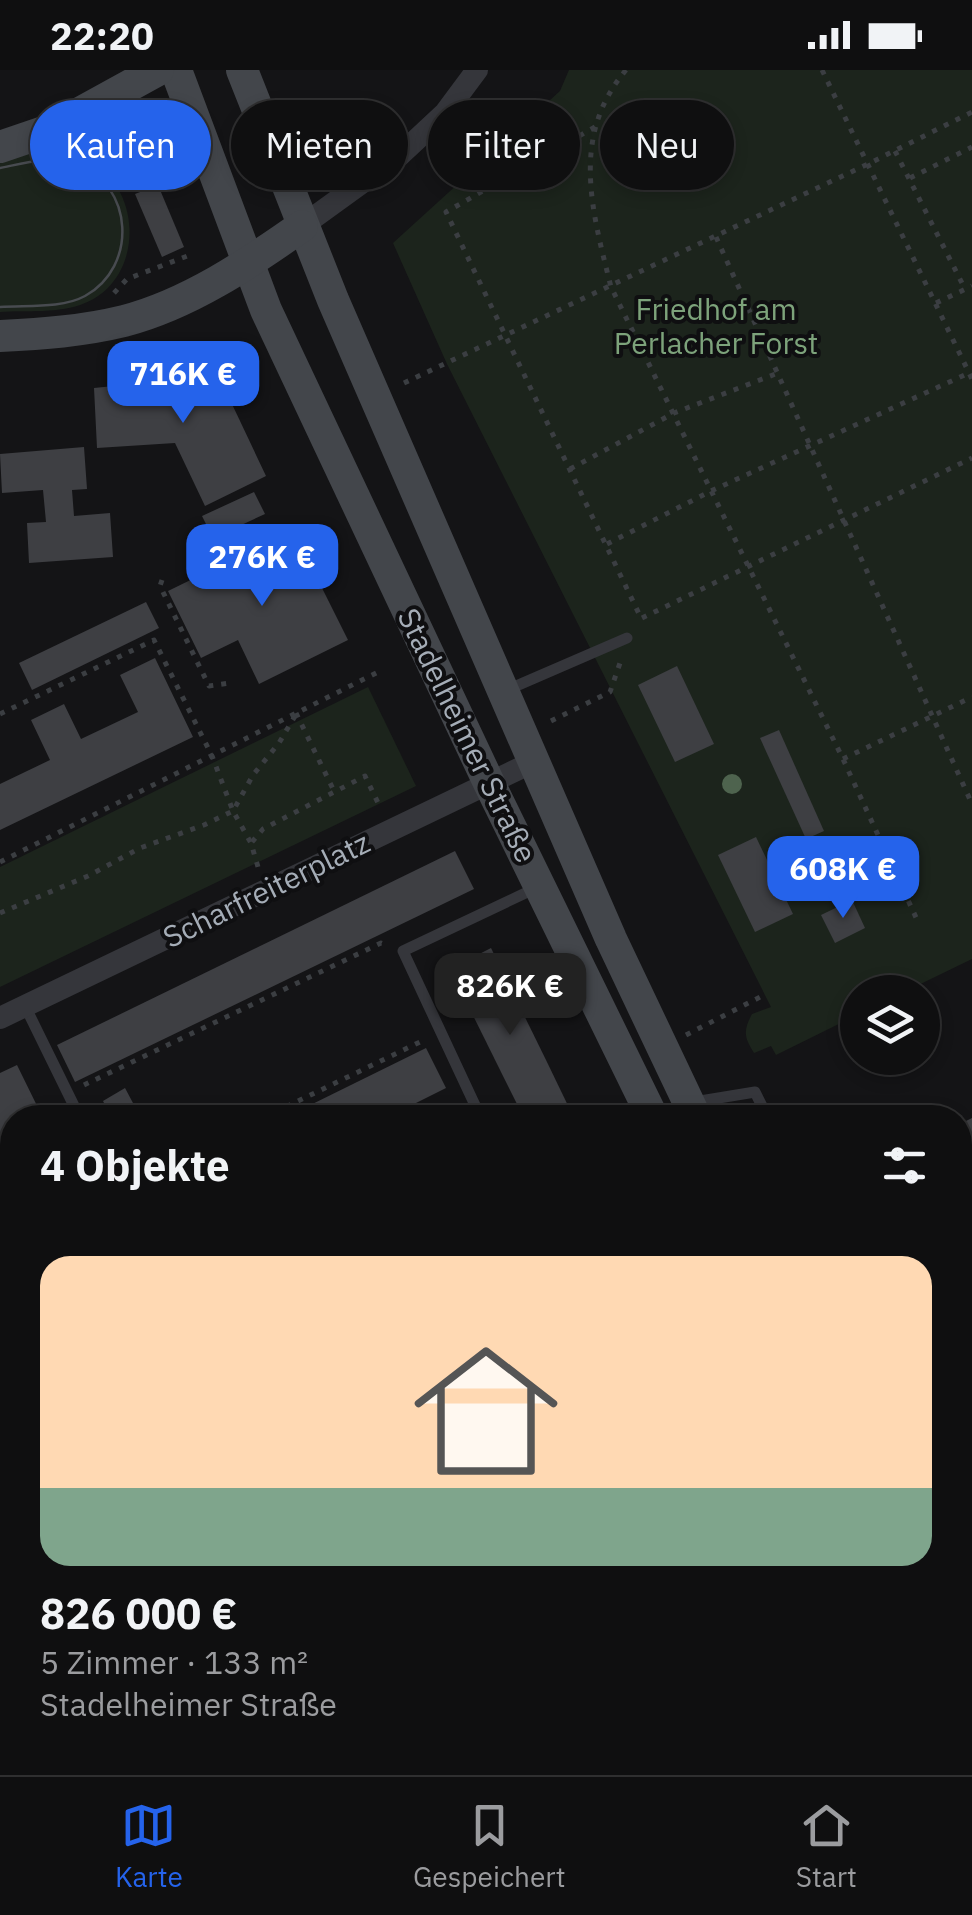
<!DOCTYPE html>
<html lang="de">
<meta charset="utf-8">
<style>
:root{--surface:#0f0f10;--page:#181819;--text:#f1f3f6;--muted:#9b9c9f;--line:#2f2f30;--accent:#2563eb}
body{margin:0;font-family:"IBM Plex Sans",sans-serif;background:var(--page);color:var(--text);height:100vh;display:flex;flex-direction:column;font-size:38px;white-space:nowrap}
*{box-sizing:border-box;margin:0}
p{font-size:32px;color:var(--muted)}
.icon{flex:none;width:55px;height:55px;fill:none;stroke:currentColor;stroke-width:2;stroke-linecap:round;stroke-linejoin:round}
.map{position:relative;flex:1;overflow:hidden}
.side{position:absolute;left:0px;top:1035px;width:972px;height:670px;display:flex;flex-direction:column;background:var(--surface);border-radius:40px 40px 0 0;box-shadow:0 5px 15px #0003,0 0 0 2px var(--line)}
.side>*{flex:none}
.hud{position:absolute;left:30px;top:30px;width:912px;height:90px;display:flex;gap:20px}
.fabs{position:absolute;left:840px;top:905px;display:grid;gap:20px}
.fabs a{display:grid;place-items:center;width:100px;height:100px;border-radius:50%;background:var(--surface);box-shadow:0 5px 15px #0003,0 0 0 2px var(--line);font-size:50px}
.price{position:absolute;translate:-50% -85px;padding:0 22px;border-radius:20px;background:var(--accent);color:#fff;font-size:32px;line-height:65px;filter:drop-shadow(0 2px 5px #0008)}
.price::after{content:'';position:absolute;left:50%;top:60px;width:30px;height:22px;margin-left:-15px;background:inherit;clip-path:polygon(0 0,100% 0,50% 100%)}
.price.current{background:#222;color:#fff}
ul{padding:0;list-style:none}
li{display:grid;align-content:center;gap:20px;height:530px;padding:0 40px}
li span{display:grid;place-items:center;height:310px;border-radius:30px;color:#555}
li>.icon{margin-inline-start:auto}
span .icon{width:180px;height:180px;fill:#fffc;stroke-width:1}
li b{font-size:42px}
h2{display:flex;justify-content:space-between;align-items:center;height:120px;padding:0 40px;font-size:42px}
.chip{padding:0 35px;border-radius:45px;background:var(--surface);box-shadow:0 5px 15px #0003,0 0 0 2px var(--line);font-size:35px;line-height:90px}
.chip.current{background:var(--accent);color:#fff}
.status{display:flex;justify-content:space-between;align-items:center;height:70px;padding:0 50px;background:var(--surface);direction:ltr}
.status svg{height:28px;fill:currentColor}
.menu{display:flex;justify-content:space-around;align-items:center;height:140px;border-top:2px solid var(--line);background:var(--surface);font-size:28px;color:var(--muted)}
.menu a{display:grid;justify-items:center;gap:5px}
.menu .current{color:var(--accent)}
.map>svg:first-child{display:block}
.green{fill:#1c241c}
.building{fill:#3e3f43}
.lines{fill:none;stroke-linecap:round;stroke-linejoin:round}
.path{stroke:#3b3e42;stroke-width:5;stroke-dasharray:5 8;stroke-linecap:butt}
.lane{stroke:#35363b;stroke-width:11}
.street{stroke:#35363b;stroke-width:22}
.secondary{stroke:#43464b;stroke-width:32}
.tram{stroke:#484b50;stroke-width:2.5}
.tree{fill:#4e634e}
.labels{text-anchor:middle;dominant-baseline:central;stroke-width:8;stroke-linejoin:round;paint-order:stroke}
.park-label{font-size:30px;fill:#7da37b;stroke:#0f0f11}
.street-label{font-size:30px;fill:#a5adb7;stroke:#0f0f11}
</style>
<div class="status"><b>22:20</b><svg viewBox="0 0 49 12"><path d="M0 12V9h3v3zM5 12V6h3v6zM10 12V3h3v9zM15 12V0h3v12zM26 1h20v11H26zM47 4h2v5h-2z"/></svg></div>
<div class="map">
<svg width="972" height="1705" viewBox="0 0 972 1705">
<rect width="100%" height="100%" fill="#141416"/>
<g class="green">
<path d="M569,0H972V889L904,922H858L857,945L776,985L771,976L754,983C744,967 743,961 752,944L771,937L447,294L393,173L560,21Z"/>
<path d="M33,82C54,81 75,82 93,93C144,124 142,210 85,233C60,244 26,240 0,242V89Z"/>
<polygon points="368,617 416,716 0,917 0,797"/>
<polygon points="0,1088 12,1114 12,1186 0,1192"/>
<polygon points="12,1219 12,1359 0,1333 0,1224"/>
</g>
<g class="building">
<polygon points="140,79 145,91 125,99 121,88"/>
<polygon points="158,115 184,177 162,187 135,124"/>
<polygon points="201,287 213,294 266,406 205,436 175,373 97,378 94,318 153,312 158,305"/>
<polygon points="84,377 87,419 72,420 74,446 110,443 113,487 29,493 27,453 46,452 43,420 2,423 0,384"/>
<polygon points="254,422 265,444 213,468 202,446"/>
<polygon points="293,460 348,570 259,614 238,570 201,588 168,521"/>
<polygon points="146,532 159,558 32,620 19,593"/>
<polygon points="155,588 193,667 0,760 0,714 50,690 31,650 64,634 81,669 138,642 120,605"/>
<polygon points="677,596 714,674 675,692 638,615"/>
<polygon points="779,660 824,761 806,769 760,668"/>
<polygon points="756,767 793,844 755,862 718,785"/>
<polygon points="455,781 474,819 75,1012 57,975"/>
<polygon points="852,830 865,858 835,873 821,845"/>
<polygon points="491,878 546,990 574,1048 524,1048 505,1010 450,899"/>
<polygon points="426,978 446,1018 386,1048 284,1048"/>
<polygon points="17,995 43,1048 12,1048 12,1089 0,1064 0,1003"/>
<polygon points="125,1018 141,1048 112,1048 103,1031"/>
<polygon points="972,1048 972,1190 960,1165 960,1054"/>
<polygon points="4,1543 12,1561 12,1589 0,1595 0,1545"/>
<polygon points="15,1692 67,1692 74,1705 22,1705"/>
<polygon points="416,1692 455,1692 460,1702 454,1705 422,1705"/>
<polygon points="644,1692 665,1692 671,1705 650,1705"/>
<polygon points="669,1692 721,1692 694,1705 675,1705"/>
<polygon points="793,1692 829,1692 832,1698 817,1705 767,1705"/>
<polygon points="856,1692 915,1692 921,1705 862,1705"/>
</g>
<g class="lines">
<g class="path">
<path d="M626,0C570,66 592,141 611,217L843,689L919,854"/>
<polyline points="822,0 972,309"/>
<polyline points="595,57 446,142 641,548"/>
<polyline points="895,81 965,219"/>
<polyline points="910,108 972,77"/>
<polyline points="716,167 972,734"/>
<polyline points="114,223 127,209 190,185"/>
<polyline points="936,233 972,216"/>
<polyline points="404,313 868,94 972,42"/>
<polyline points="570,399 674,343 778,303"/>
<polyline points="607,474 711,421 969,303"/>
<polyline points="162,510 160,516 209,616 230,613"/>
<polyline points="642,548 972,388"/>
<polyline points="296,643 334,721"/>
<polyline points="0,644 154,570 212,686 233,741 251,773 258,797"/>
<polyline points="551,651 610,622 620,593"/>
<polyline points="843,689 972,627"/>
<polyline points="252,772 263,759 365,706 381,739"/>
<polyline points="0,792 382,600"/>
<polyline points="0,843 88,806 140,778 204,755 233,741 253,705 279,673 295,646"/>
<polyline points="686,965 764,925"/>
<polyline points="84,1015 381,873 386,875"/>
<polyline points="263,1048 424,970"/>
<polyline points="0,1513 12,1507"/>
</g>
<g class="lane">
<polyline points="507,620 627,568"/>
<polyline points="25,936 80,1048"/>
<polyline points="694,1032 755,1022 768,1048"/>
<polyline points="481,1048 403,881 536,818"/>
<polyline points="960,1432 972,1456"/>
</g>
<g class="street">
<polyline points="302,156 400,85 445,43 477,0"/>
<polyline points="0,948 533,692"/>
<polyline points="0,1427 12,1453"/>
<polyline points="0,1644 12,1638"/>
<polyline points="133,1692 140,1705"/>
<polyline points="257,1692 263,1705"/>
<polyline points="546,1705 572,1692"/>
</g>
<g class="secondary">
<polyline points="176,0 266,240 489,713 653,1048"/>
<polyline points="242,0 333,230 611,869 696,1048"/>
<polyline points="0,77 47,61 158,0"/>
<path d="M0,266C42,264 83,261 124,251C189,234 248,194 302,156"/>
<polyline points="960,1589 972,1613"/>
<polyline points="960,1675 972,1700"/>
</g>
<path class="tram" d="M0,98C25,93 52,85 77,94C134,115 138,197 85,226C61,239 27,235 0,237"/>
</g>
<circle class="tree" cx="732" cy="714" r="10"/>
<g class="labels">
<g class="park-label">
<text x="716" y="238">Friedhof am<tspan x="716" dy="34">Perlacher Forst</tspan></text>
</g>
<g class="street-label">
<text transform="translate(468 665) rotate(64)">Stadelheimer Straße</text>
<text transform="translate(266 819) rotate(-26)">Scharfreiterplatz</text>
</g>
</g>
</svg>
<div class="fabs">
<a><svg class="icon" aria-label="layers" viewBox="0 0 24 24"><path d="M12 4l9 5-9 5-9-5zM3 14l9 5 9-5"/></svg></a>
</div>
<b class="price" style="left:183px;top:356px">716K €</b>
<b class="price" style="left:262px;top:539px">276K €</b>
<b class="price" style="left:843px;top:851px">608K €</b>
<b class="price current" style="left:510px;top:968px">826K €</b>
<div class="hud">
<a class="chip current">Kaufen</a>
<a class="chip">Mieten</a>
<a class="chip">Filter</a>
<a class="chip">Neu</a>
</div>
<section class="side">
<h2>4 Objekte<svg class="icon" aria-label="filters" viewBox="0 0 24 24"><path d="M4 7h16M4 17h16"/><circle cx="9" cy="7" r="2"/><circle cx="15" cy="17" r="2"/></svg></h2>
<ul>
<li><span style="background:linear-gradient(#ffd9b3 75%,#7fa58c 0)"><svg class="icon" aria-label="home" viewBox="0 0 24 24"><path d="M3 11l9-7 9 7M6 9v11h12V9"/></svg></span><div><b>826 000 €</b><p>5 Zimmer · 133 m²</p><p>Stadelheimer Straße</p></div></li>
</ul>
</section>
</div>
<nav class="menu">
<a class="current"><svg class="icon" aria-label="map" viewBox="0 0 24 24"><path d="M3 6l6-2 6 2 6-2v14l-6 2-6-2-6 2zM9 4v14M15 6v14"/></svg>Karte</a>
<a><svg class="icon" aria-label="saved" viewBox="0 0 24 24"><path d="M7 4h10v16l-5-4-5 4z"/></svg>Gespeichert</a>
<a><svg class="icon" aria-label="home" viewBox="0 0 24 24"><path d="M3 11l9-7 9 7M6 9v11h12V9"/></svg>Start</a>
</nav>
